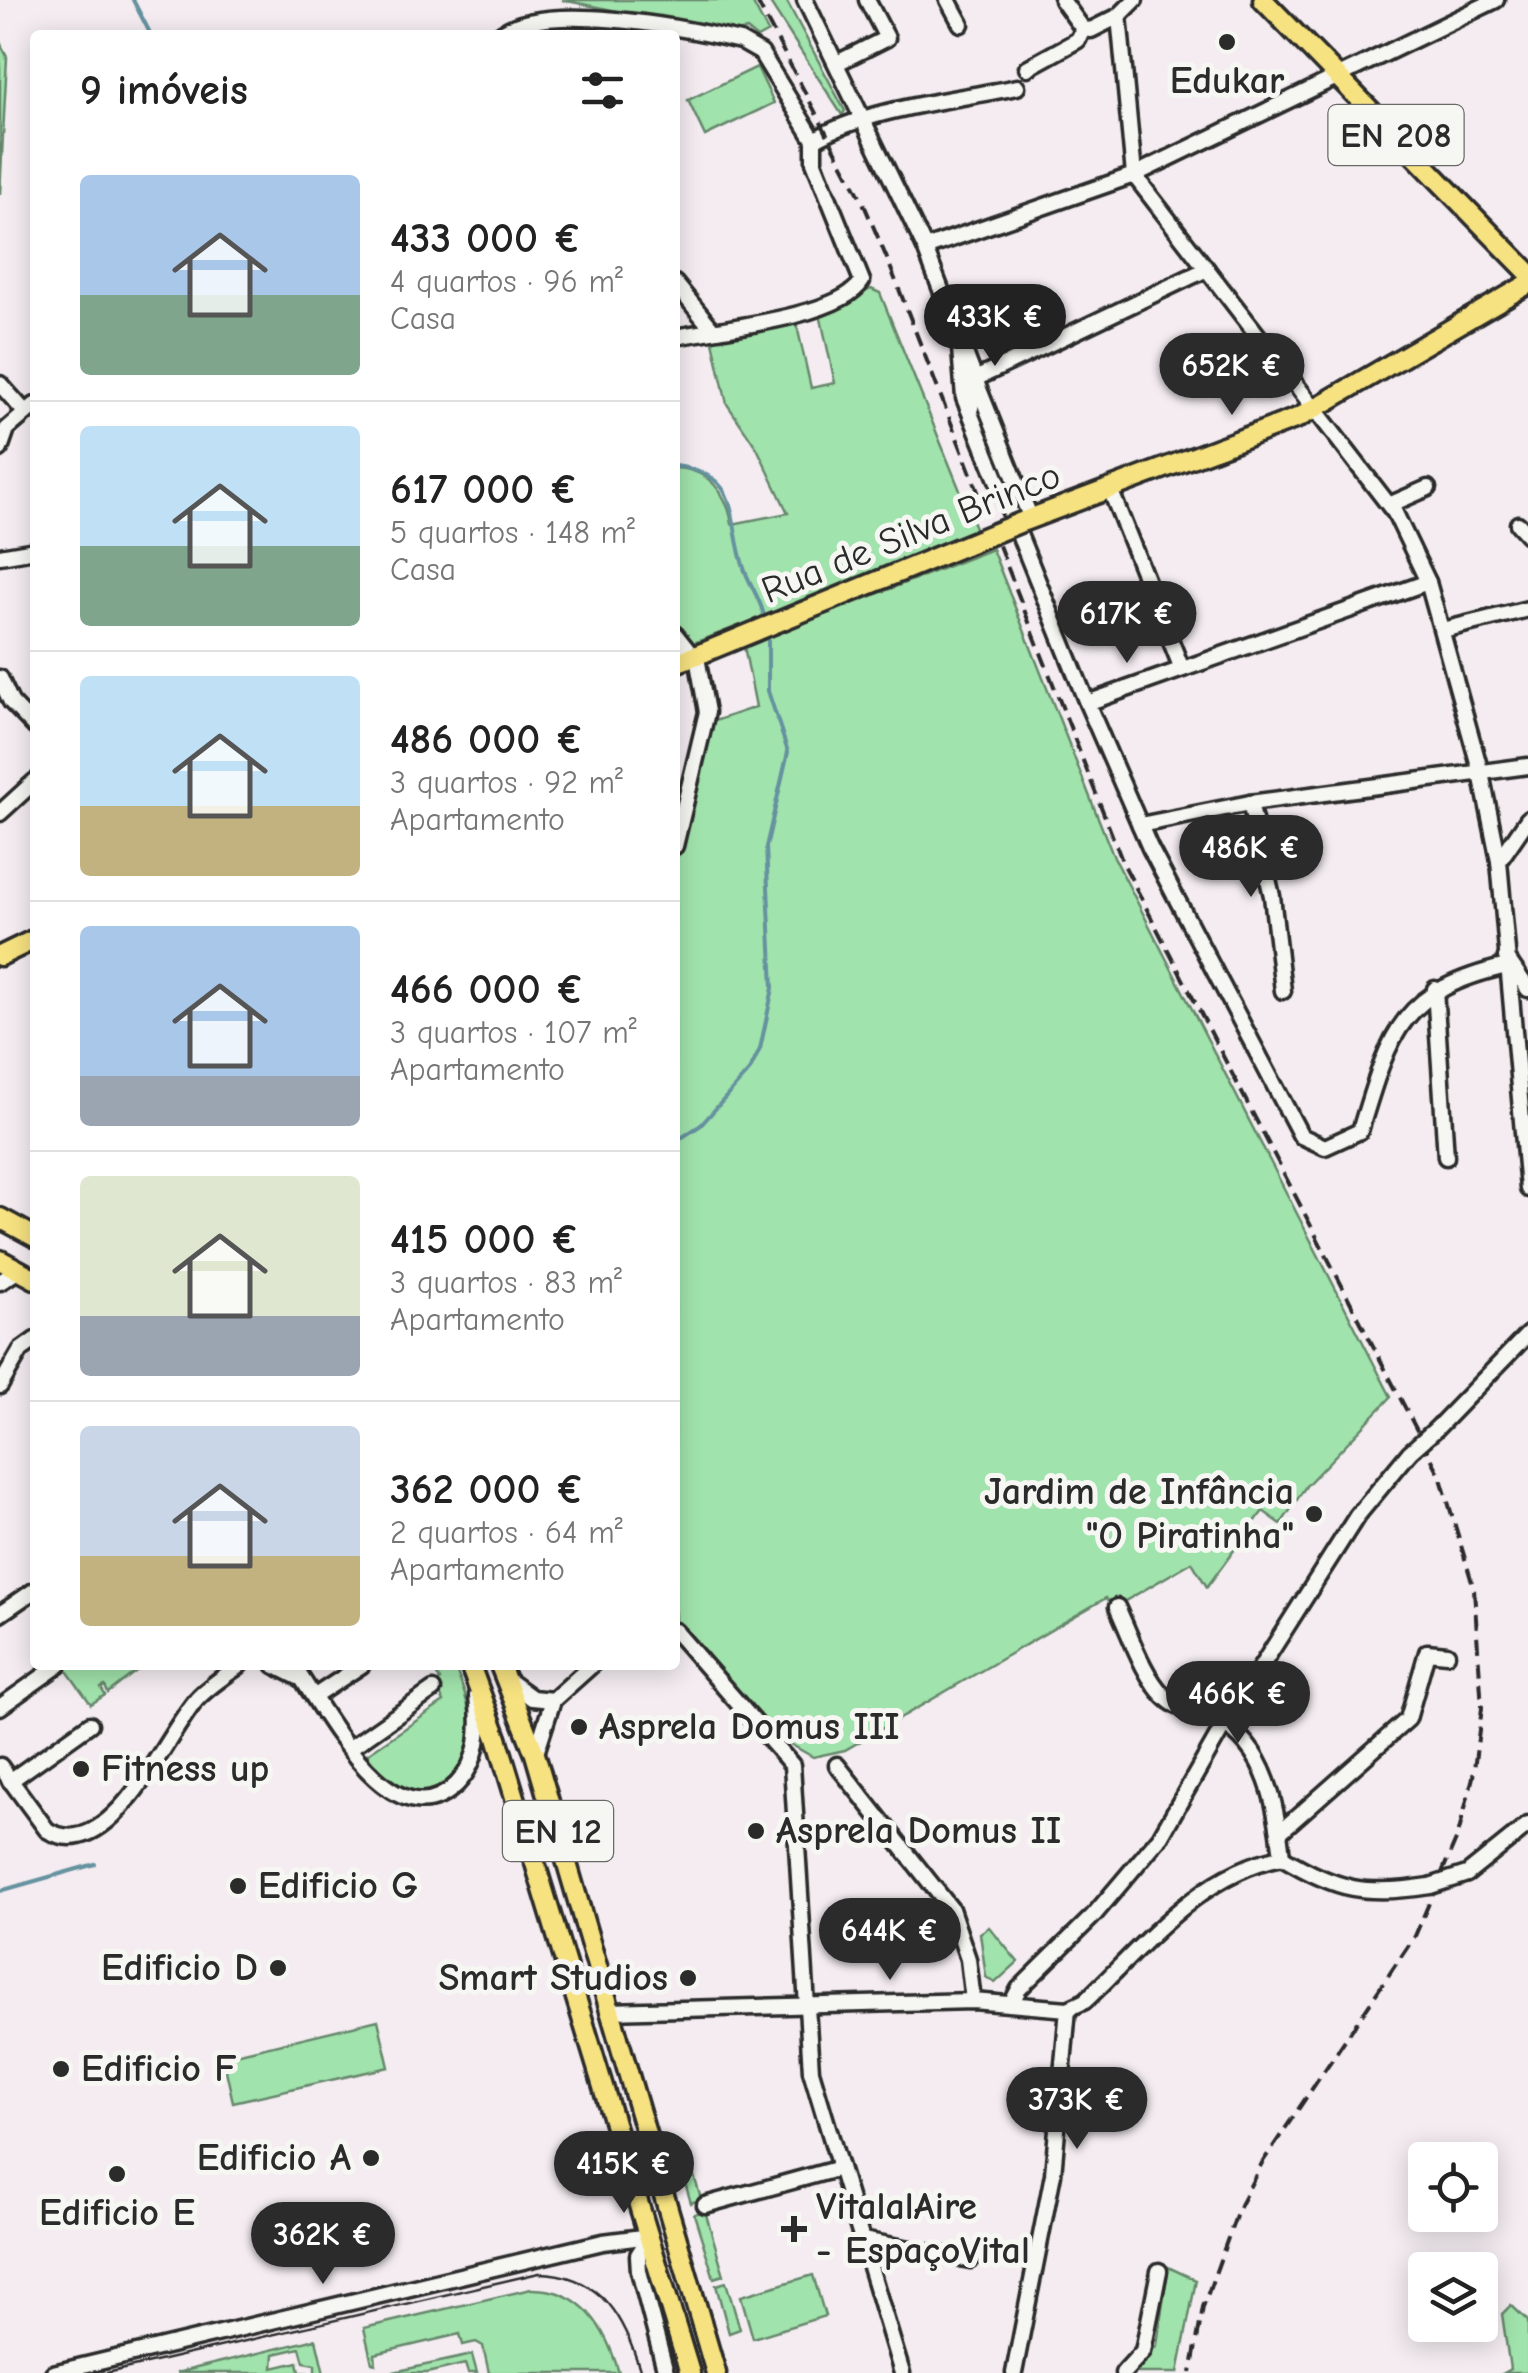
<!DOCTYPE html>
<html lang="pt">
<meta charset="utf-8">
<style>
:root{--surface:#fff;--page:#f6f6f6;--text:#222;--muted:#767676;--line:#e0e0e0;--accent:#2b2b2b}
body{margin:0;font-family:"Comic Neue",sans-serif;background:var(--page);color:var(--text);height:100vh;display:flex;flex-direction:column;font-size:38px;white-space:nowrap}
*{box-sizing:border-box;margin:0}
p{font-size:32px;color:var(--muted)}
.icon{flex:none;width:55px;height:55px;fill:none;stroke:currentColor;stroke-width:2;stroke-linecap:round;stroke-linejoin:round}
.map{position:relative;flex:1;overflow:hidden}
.panel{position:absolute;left:30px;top:30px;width:650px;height:1640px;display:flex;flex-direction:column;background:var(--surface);border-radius:10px;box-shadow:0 5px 25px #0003}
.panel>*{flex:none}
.tools{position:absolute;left:1408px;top:2142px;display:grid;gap:20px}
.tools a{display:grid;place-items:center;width:90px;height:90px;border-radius:10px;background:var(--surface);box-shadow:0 5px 25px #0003;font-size:50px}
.price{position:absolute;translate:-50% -85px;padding:0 22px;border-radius:35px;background:var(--accent);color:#fff;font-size:32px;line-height:65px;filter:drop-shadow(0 2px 5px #0008)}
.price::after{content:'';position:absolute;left:50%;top:60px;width:30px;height:22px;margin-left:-15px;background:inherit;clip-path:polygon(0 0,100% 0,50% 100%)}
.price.selected{background:#222;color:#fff}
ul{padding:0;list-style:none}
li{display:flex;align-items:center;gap:30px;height:250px;padding:0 50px}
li+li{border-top:2px solid var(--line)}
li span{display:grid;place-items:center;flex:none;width:280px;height:200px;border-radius:10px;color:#555}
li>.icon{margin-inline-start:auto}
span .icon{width:120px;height:120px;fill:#fffc;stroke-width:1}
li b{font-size:42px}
h2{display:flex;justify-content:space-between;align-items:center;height:120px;padding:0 50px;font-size:42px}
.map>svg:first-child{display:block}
.green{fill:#a1e3ac;stroke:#66876c;stroke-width:2.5}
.forest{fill:url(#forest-crowns);stroke:#66876c;stroke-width:2.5}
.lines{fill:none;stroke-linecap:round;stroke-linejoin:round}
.stream{stroke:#65929f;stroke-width:4}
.minor-casing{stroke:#2b2b2b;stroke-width:21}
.major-casing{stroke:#2b2b2b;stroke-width:25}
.minor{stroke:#f6f6f2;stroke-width:14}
.major{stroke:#f7e281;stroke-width:18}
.tram{stroke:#2b2b2b;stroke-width:2.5}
.rail{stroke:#2b2b2b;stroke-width:4;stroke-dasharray:15 8;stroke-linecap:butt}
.minor-bridge-casing{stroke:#2b2b2b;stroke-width:21;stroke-linecap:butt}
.major-bridge-casing{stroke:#2b2b2b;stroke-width:25;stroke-linecap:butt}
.minor-bridge{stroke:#f6f6f2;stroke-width:14}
.major-bridge{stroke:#f7e281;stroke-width:18}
.poi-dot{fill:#2b2b2b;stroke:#f6f6f2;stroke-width:4}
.labels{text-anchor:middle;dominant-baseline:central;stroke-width:10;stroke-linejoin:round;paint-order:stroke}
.shield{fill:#f6f6f2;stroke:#686867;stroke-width:2.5}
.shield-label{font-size:35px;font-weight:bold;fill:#2b2b2b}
.poi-label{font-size:38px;font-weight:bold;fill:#2b2b2b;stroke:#f6f6f2;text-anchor:start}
.street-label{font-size:38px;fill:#2b2b2b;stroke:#f6f6f2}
</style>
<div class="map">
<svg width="1528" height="2373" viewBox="0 0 1528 2373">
<defs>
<pattern id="forest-crowns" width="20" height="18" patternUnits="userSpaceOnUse" patternTransform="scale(2.5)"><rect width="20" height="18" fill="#a1e3ac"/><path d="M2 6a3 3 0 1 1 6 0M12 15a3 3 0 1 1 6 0" fill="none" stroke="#8bc394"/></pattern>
</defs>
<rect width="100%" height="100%" fill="#f4ecf1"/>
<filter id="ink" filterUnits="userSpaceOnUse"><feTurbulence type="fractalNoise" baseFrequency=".01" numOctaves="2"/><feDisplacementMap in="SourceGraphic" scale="20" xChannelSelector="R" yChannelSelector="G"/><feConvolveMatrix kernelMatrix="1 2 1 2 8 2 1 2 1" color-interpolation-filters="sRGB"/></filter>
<g filter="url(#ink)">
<g class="green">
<polygon points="562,0 751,0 768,32 757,38 747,30 728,33"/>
<polygon points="768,0 786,0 845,111 842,115"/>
<polygon points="757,67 774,103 705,136 688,100"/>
<path d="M871,289L880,293L978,535L694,643L675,623V468C709,469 727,493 732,524L788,513L757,448L727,404L712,337L795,317L811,388L835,383L820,314Z"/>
<polygon points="992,549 1112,853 1391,1397 1306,1486 1281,1524 1263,1511 1207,1587 1192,1562 1113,1608 1106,1598 845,1750 813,1757 776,1736 675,1622 675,867 706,724 756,707 744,646"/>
<polygon points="70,1665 144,1665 108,1693 105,1686 101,1688 105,1695 91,1704 65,1668"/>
<path d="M430,1665H454C461,1683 470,1705 471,1725C472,1771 428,1818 385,1779C378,1773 372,1762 367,1754L444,1702L436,1686L440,1680Z"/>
<polygon points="989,1927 1018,1962 995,1983 986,1977 980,1933"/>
<polygon points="378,2020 389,2067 233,2102 223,2057"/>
<polygon points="689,2159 701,2199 691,2203 679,2162"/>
<polygon points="705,2211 724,2275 714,2278 694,2214"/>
<polygon points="1168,2267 1196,2280 1178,2373 1133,2373 1157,2345"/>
<polygon points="813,2275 825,2316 753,2338 741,2296"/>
<polygon points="726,2282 740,2329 729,2333 716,2285"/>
<path d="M531,2289C583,2288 606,2329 619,2373H489L483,2346L476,2342L463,2345L460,2334L375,2354L376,2364L372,2363L364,2328Z"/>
<polygon points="1511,2305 1528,2321 1528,2373 1503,2373 1510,2369 1502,2314"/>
<polygon points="316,2339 324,2373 315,2373 315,2364 304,2362 300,2348 274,2354 273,2368 298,2362 300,2372 309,2373 176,2373"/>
<polygon points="472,2355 477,2373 468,2373 465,2364 427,2373 389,2373"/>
</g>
<polygon class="forest" points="0,42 7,57 0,194"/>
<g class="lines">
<g class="stream">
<polyline points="133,0 151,35"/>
<path d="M675,466C743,475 727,515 743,565C748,583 760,597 764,616"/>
<polyline points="675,1142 701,1125 750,1070 760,1049 773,988 766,847 788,752 768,691 768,636"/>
<polyline points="0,1891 95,1864"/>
</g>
<defs>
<g id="minor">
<polyline points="805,0 925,248 975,379 971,408"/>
<polyline points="948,0 961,24"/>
<polyline points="1062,0 1083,29 1091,30 1119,16"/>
<polyline points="1135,0 1119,16 1134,175 1395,513 1428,582 1481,773 1499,861 1528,1189"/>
<path d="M499,35C541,0 681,27 740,41L761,53L814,140"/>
<polyline points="837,63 887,38 867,0"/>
<polyline points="1027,68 1078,40 1083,29"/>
<polyline points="925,248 1134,175 1496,0"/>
<polyline points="675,283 713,330"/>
<path d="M959,336L964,398L1087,703L1150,848L1301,1136L1325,1147L1360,1131C1390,1032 1400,991 1507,966"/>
<path d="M675,337C717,329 841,317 862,281L814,162V140C868,108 955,100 1017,87"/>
<polyline points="0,384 25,412"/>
<polyline points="0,449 7,429 35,405"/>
<polyline points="1110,489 1182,669"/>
<polyline points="1389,505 1428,488"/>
<polyline points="1031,519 975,379 1207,269"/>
<polyline points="1518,524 1528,535"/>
<polyline points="0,556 35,550"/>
<polyline points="1443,630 1528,609"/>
<polyline points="675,634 698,663 707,712 675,846"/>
<polyline points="0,678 11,702 35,727"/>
<polyline points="1087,703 1428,582"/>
<polyline points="1250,803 1272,896 1283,991"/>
<polyline points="0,813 35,781"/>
<polyline points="1140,825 1250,803 1528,766"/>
<polyline points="1499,861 1528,819"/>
<polyline points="1506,957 1528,989"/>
<polyline points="1435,989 1446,1157"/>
<polyline points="0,1282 19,1270"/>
<polyline points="0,1386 21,1350 35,1340"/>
<polyline points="1436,1429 1528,1334"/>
<path d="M1117,1607C1130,1634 1143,1675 1164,1696C1178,1711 1201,1713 1219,1722C1267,1746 1277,1809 1282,1857"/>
<polyline points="0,1614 35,1590"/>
<polyline points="675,1631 792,1765 811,2071 902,2373"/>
<polyline points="274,1665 298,1677"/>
<path d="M293,1665C323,1708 393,1848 457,1784C480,1760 481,1728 477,1696"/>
<polyline points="506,1679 532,1698 553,1700"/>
<polyline points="315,1696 362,1665"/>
<polyline points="0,1707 59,1665"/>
<polyline points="350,1748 433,1690"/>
<polyline points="536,1753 553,1700 592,1665"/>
<polyline points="837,1765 951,1909 968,1959 973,2001"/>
<path d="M0,1766L47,1830C110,1868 163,1738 197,1699C209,1686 225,1676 240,1665"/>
<polyline points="10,1781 90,1724"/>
<polyline points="1280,1832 1408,1719 1427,1652 1447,1654"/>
<polyline points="1467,1874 1528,1825"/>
<polyline points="1012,2002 1019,1989 1093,1916 1160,1837 1224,1725 1357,1516 1410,1452"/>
<path d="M608,2011L973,2001L1068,2009L1085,2001C1143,1946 1201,1872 1282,1857C1338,1891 1366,1896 1430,1886"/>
<polyline points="705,2205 840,2168"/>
<polyline points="650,2236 638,2255 639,2271 666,2373"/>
<polyline points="862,2240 970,2260"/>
<polyline points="53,2373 603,2242 650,2236"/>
<polyline points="1014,2373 1053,2174 1068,2009"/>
<polyline points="1123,2373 1143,2351 1159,2271"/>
</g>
<g id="major">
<polyline points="1263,0 1528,272"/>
<polyline points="1024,521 1300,417 1528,284"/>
<polyline points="675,663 705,652"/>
<polyline points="0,956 35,939"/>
<polyline points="0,1218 35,1237"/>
<polyline points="0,1260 35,1279"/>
<polyline points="470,1665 497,1738 690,2373"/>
<polyline points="500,1665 535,1754 716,2373"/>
</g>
</defs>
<use href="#minor" class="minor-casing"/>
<use href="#major" class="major-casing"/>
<use href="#minor" class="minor"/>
<use href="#major" class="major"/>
<path class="tram" d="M107,2373L539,2273C602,2274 625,2320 641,2373"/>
<polyline class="rail" points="756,0 862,200 888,261 1123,863 1440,1475 1474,1589 1482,1708 1473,1777 1458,1835 1415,1936 1262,2163 1240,2205 1203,2307 1191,2373"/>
<defs>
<g id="minor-bridge">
<polyline points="1410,1452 1436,1429"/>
<polyline points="1430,1886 1467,1874"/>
</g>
<polyline id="major-bridge" points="705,652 1024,521"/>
</defs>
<use href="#minor-bridge" class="minor-bridge-casing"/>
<use href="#major-bridge" class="major-bridge-casing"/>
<use href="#minor-bridge" class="minor-bridge"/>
<use href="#major-bridge" class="major-bridge"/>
</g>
</g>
<g class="poi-dot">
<circle cx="1227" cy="42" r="10"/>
<circle cx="1314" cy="1514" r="10"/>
<circle cx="579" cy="1727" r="10"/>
<circle cx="81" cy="1769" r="10"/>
<circle cx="756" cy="1831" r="10"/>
<circle cx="238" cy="1886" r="10"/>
<circle cx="278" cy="1968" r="10"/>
<circle cx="688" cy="1978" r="10"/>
<circle cx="61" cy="2069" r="10"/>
<circle cx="371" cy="2158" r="10"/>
<circle cx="117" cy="2174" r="10"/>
<path d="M789 2214h10v10h10v10h-10v10h-10v-10h-10v-10h10z"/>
</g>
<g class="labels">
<g class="shield">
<rect x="1328.5" y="105" width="135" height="60" rx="8"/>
<rect x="503" y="1801" width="110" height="60" rx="8"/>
</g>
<g class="shield-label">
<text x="1396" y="135">EN 208</text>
<text x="558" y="1831">EN 12</text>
</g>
<g class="poi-label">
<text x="1227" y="81" text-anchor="middle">Edukar</text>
<text x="1294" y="1492" text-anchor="end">Jardim de Infância<tspan x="1294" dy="44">"O Piratinha"</tspan></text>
<text x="599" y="1727">Asprela Domus III</text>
<text x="101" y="1769">Fitness up</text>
<text x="776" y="1831">Asprela Domus II</text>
<text x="258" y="1886">Edificio G</text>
<text x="258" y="1968" text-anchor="end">Edificio D</text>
<text x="668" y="1978" text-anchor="end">Smart Studios</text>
<text x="81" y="2069">Edificio F</text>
<text x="351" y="2158" text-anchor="end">Edificio A</text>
<text x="816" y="2207">VitalalAire<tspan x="816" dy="44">- EspaçoVital</tspan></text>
<text x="117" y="2213" text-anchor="middle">Edificio E</text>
</g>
<g class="street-label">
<text transform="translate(911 533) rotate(-22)">Rua de Silva Brinco</text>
</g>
</g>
</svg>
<div class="tools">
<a><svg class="icon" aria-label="locate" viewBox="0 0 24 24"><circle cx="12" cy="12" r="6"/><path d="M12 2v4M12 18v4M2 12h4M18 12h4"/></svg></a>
<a><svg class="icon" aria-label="layers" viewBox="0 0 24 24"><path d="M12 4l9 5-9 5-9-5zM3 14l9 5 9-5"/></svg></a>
</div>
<b class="price selected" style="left:995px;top:369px">433K €</b>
<b class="price" style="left:1232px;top:418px">652K €</b>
<b class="price" style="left:1127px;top:666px">617K €</b>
<b class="price" style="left:1251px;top:900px">486K €</b>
<b class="price" style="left:1238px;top:1746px">466K €</b>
<b class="price" style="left:890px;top:1983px">644K €</b>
<b class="price" style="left:1077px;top:2152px">373K €</b>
<b class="price" style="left:624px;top:2216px">415K €</b>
<b class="price" style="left:323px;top:2287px">362K €</b>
<section class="panel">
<h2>9 imóveis<svg class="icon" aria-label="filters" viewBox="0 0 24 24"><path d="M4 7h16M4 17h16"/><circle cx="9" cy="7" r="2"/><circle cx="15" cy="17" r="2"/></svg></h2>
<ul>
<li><span style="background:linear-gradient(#a9c7e8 60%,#7fa58c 0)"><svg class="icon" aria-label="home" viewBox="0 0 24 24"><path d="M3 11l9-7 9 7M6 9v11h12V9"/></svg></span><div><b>433 000 €</b><p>4 quartos · 96 m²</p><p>Casa</p></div></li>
<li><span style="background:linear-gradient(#bfe0f5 60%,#7fa58c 0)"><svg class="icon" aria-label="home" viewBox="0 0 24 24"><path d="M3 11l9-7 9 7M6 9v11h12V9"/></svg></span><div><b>617 000 €</b><p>5 quartos · 148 m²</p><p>Casa</p></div></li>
<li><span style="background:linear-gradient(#bfe0f5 65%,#c2b280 0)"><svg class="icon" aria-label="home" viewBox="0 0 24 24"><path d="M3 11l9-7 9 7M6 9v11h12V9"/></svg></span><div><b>486 000 €</b><p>3 quartos · 92 m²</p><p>Apartamento</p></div></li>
<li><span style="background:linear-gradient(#a9c7e8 75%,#9aa5b1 0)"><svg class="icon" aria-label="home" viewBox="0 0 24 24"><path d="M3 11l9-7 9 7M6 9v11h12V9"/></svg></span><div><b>466 000 €</b><p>3 quartos · 107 m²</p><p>Apartamento</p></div></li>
<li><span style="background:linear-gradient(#dfe7d0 70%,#9aa5b1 0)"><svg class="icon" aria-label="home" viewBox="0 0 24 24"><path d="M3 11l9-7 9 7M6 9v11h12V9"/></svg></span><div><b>415 000 €</b><p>3 quartos · 83 m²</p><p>Apartamento</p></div></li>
<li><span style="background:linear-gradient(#c9d6e8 65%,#c2b280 0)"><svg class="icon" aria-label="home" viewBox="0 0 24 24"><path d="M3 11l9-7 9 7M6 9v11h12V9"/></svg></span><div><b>362 000 €</b><p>2 quartos · 64 m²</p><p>Apartamento</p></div></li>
</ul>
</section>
</div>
